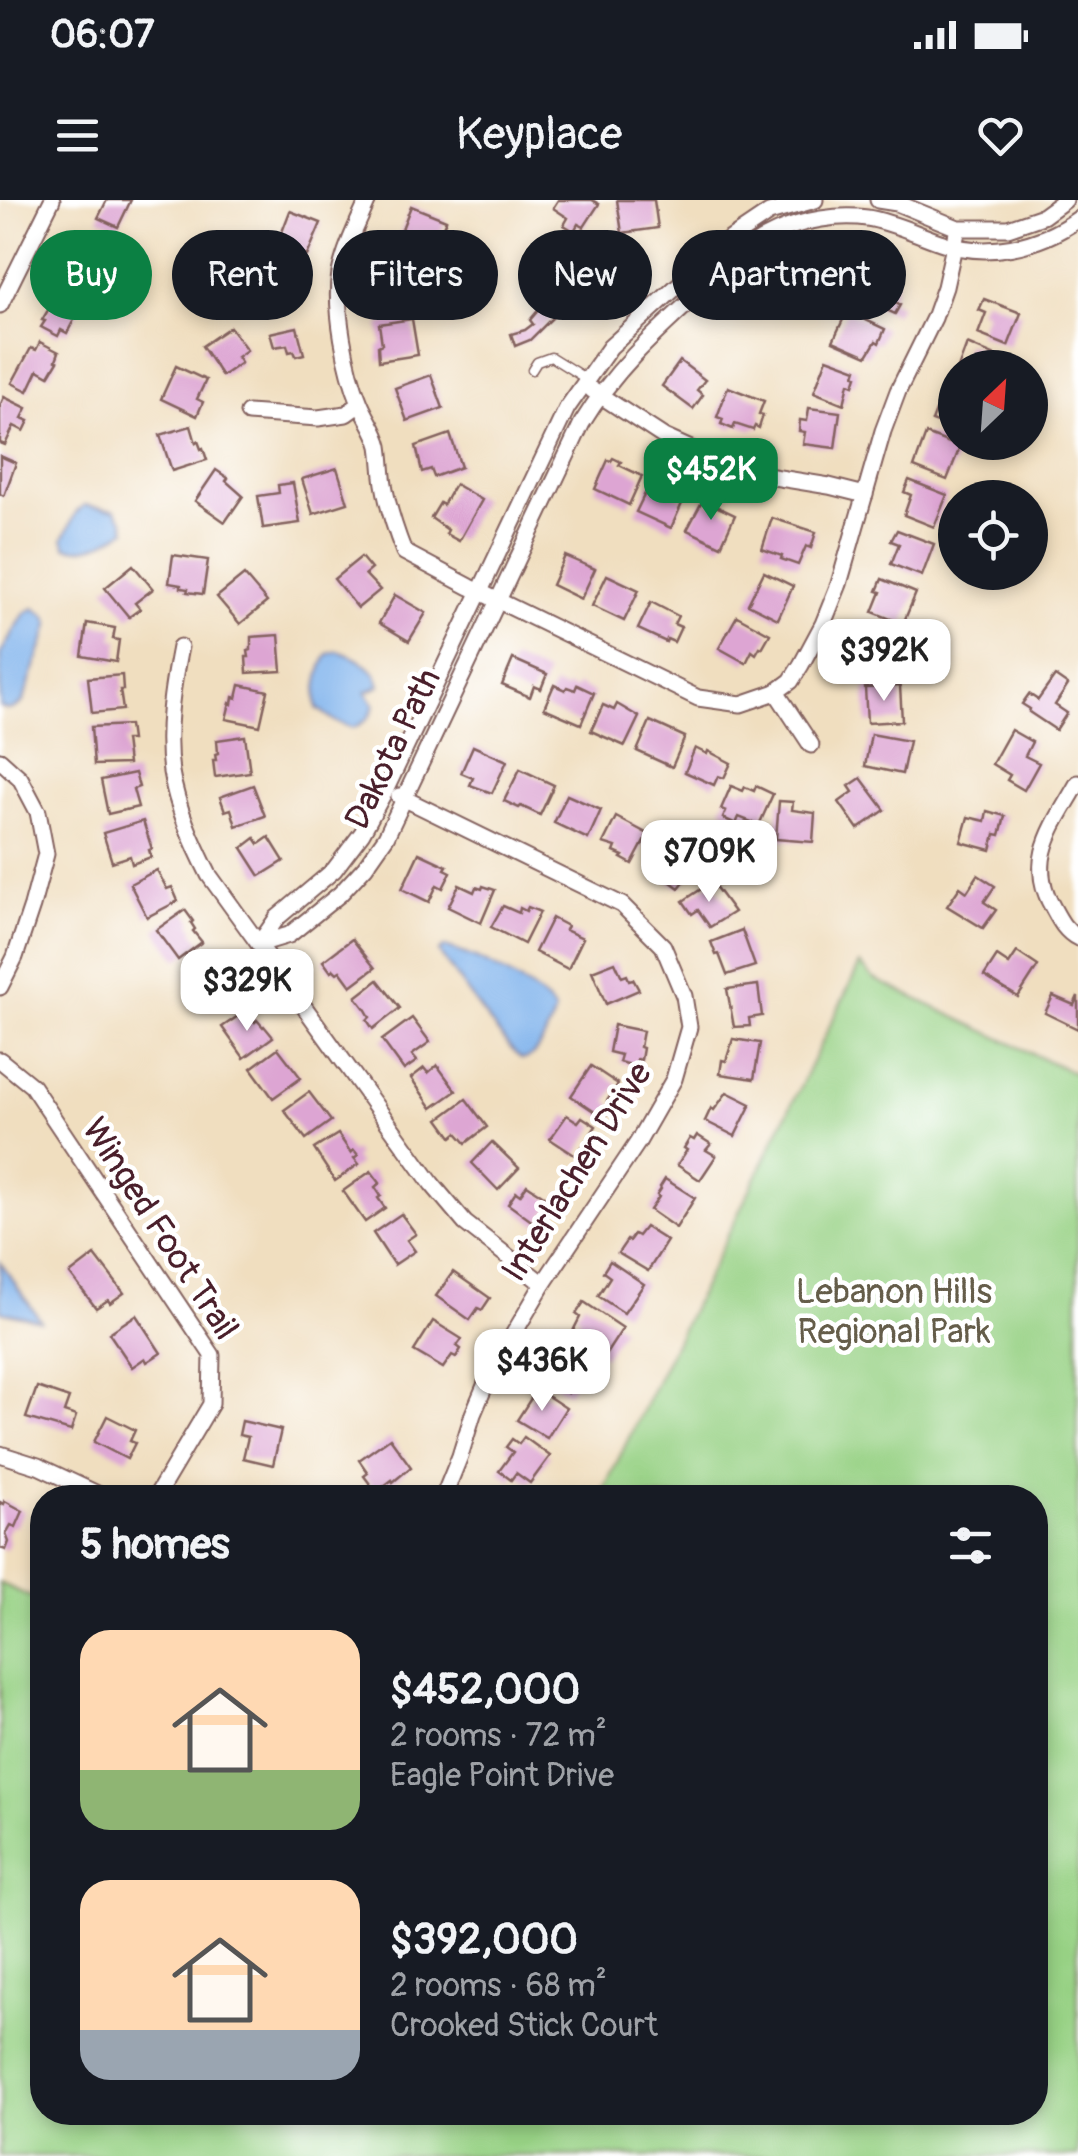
<!DOCTYPE html>
<meta charset="utf-8">
<style>
:root{--surface:#171b24;--page:#242831;--text:#f1f3f6;--muted:#9ea1a6;--accent:#0b8043}
body{margin:0;font-family:Pangolin,sans-serif;background:var(--page);color:var(--text);height:100vh;display:flex;flex-direction:column;font-size:38px;white-space:nowrap}
*{box-sizing:border-box;margin:0}
p{font-size:32px;color:var(--muted)}
.icon{flex:none;width:55px;height:55px;fill:none;stroke:currentColor;stroke-width:2;stroke-linecap:round;stroke-linejoin:round}
.map{position:relative;flex:1;overflow:hidden}
.drawer{position:absolute;left:30px;top:1285px;width:1018px;height:640px;display:flex;flex-direction:column;background:var(--surface);border-radius:40px;box-shadow:0 5px 15px #0003}
.drawer>*{flex:none}
.guide{position:absolute;left:30px;top:30px;width:1020px;height:90px;display:flex;gap:20px}
.needle{width:65px;rotate:25deg}
.fabs{position:absolute;left:938px;top:150px;display:grid;gap:20px}
.fabs a{display:grid;place-items:center;width:110px;height:110px;border-radius:50%;background:var(--surface);box-shadow:0 5px 15px #0003;font-size:50px}
.price{position:absolute;translate:-50% -85px;padding:0 22px;border-radius:20px;background:#fff;color:#222;font-size:32px;line-height:65px;filter:drop-shadow(0 2px 5px #0008)}
.price::after{content:'';position:absolute;left:50%;top:60px;width:30px;height:22px;margin-left:-15px;background:inherit;clip-path:polygon(0 0,100% 0,50% 100%)}
.price.active{background:var(--accent);color:#fff}
ul{padding:0;list-style:none}
li{display:flex;align-items:center;gap:30px;height:250px;padding:0 50px}
li span{display:grid;place-items:center;flex:none;width:280px;height:200px;border-radius:30px;color:#555}
li>.icon{margin-inline-start:auto}
span .icon{width:120px;height:120px;fill:#fffc;stroke-width:1}
li b{font-size:42px}
h2{display:flex;justify-content:space-between;align-items:center;height:120px;padding:0 50px;font-size:42px}
.pill{padding:0 35px;border-radius:45px;background:var(--surface);box-shadow:0 5px 15px #0003;font-size:35px;line-height:90px}
.pill.active{background:var(--accent);color:#fff}
.status{display:flex;justify-content:space-between;align-items:center;height:70px;padding:0 50px;background:var(--surface);direction:ltr}
.status svg{height:28px;fill:currentColor}
header{display:flex;justify-content:space-between;align-items:center;height:130px;padding:0 50px;background:var(--surface);font-size:45px;font-weight:600}
.map>svg:first-child{display:block}
.green{fill:#97d184;stroke:#707858;stroke-width:2.5}
.water{fill:#7fb2ec;stroke:#64688c;stroke-width:2.5}
.building{fill:#dda5d3}
.lines{fill:none;stroke-linecap:round;stroke-linejoin:round}
.service-casing{stroke:#84625f;stroke-width:11}
.minor-casing{stroke:#84625f;stroke-width:19}
.service{stroke:#fff;stroke-width:8}
.minor{stroke:#fff;stroke-width:15}
.labels{text-anchor:middle;dominant-baseline:central;stroke-width:9;stroke-linejoin:round;paint-order:stroke}
.street-label{font-size:35px;fill:#4a1f2b;stroke:#fff}
.park-label{font-size:35px;fill:#655d4a;stroke:#fff}
</style>
<div class="status"><b>06:07</b><svg viewBox="0 0 49 12"><path d="M0 12V9h3v3zM5 12V6h3v6zM10 12V3h3v9zM15 12V0h3v12zM26 1h20v11H26zM47 4h2v5h-2z"/></svg></div>
<header><svg class="icon" aria-label="menu" viewBox="0 0 24 24"><path d="M4 6h16M4 12h16M4 18h16"/></svg>Keyplace<svg class="icon" aria-label="heart" viewBox="0 0 24 24"><path d="M12 20l-8-8c-3-5 5-10 8-4 3-6 11-1 8 4z"/></svg></header>
<div class="map">
<svg width="1078" height="1956" viewBox="0 0 1078 1956">
<rect width="100%" height="100%" fill="#fff"/>
<filter id="ink" filterUnits="userSpaceOnUse"><feTurbulence type="fractalNoise" baseFrequency=".01" numOctaves="2"/><feDisplacementMap in="SourceGraphic" scale="20" xChannelSelector="R" yChannelSelector="G"/><feConvolveMatrix kernelMatrix="1 2 1 2 8 2 1 2 1" color-interpolation-filters="sRGB"/></filter>
<filter id="wash" filterUnits="userSpaceOnUse"><feTurbulence type="fractalNoise" baseFrequency=".0048" numOctaves="4" result="noise"/><feDisplacementMap in="SourceGraphic" scale="40" xChannelSelector="R" yChannelSelector="G"/><feGaussianBlur stdDeviation="2.25" result="paint"/><feColorMatrix in="noise" values="0 0 0 0 0 0 0 0 0 0 0 0 0 0 0 0 0 1.4 0 .05"/><feComposite in="paint" operator="in"/></filter>
<g filter="url(#wash)">
<rect width="100%" height="100%" fill="#f0debf"/>
<polygon class="green" points="860,764 874,779 1078,875 1078,1956 0,1956 0,1383 42,1402 42,1912 1035,1912 1035,1298 600,1297"/>
<g class="water">
<path d="M84,305L115,310L123,320L126,330C104,342 91,353 66,347L63,339L76,313Z"/>
<path d="M34,408L46,416L50,423L23,502C15,509 10,512 0,507V454L25,413Z"/>
<path d="M338,451C356,457 377,467 380,486L366,492L374,505C371,518 365,522 353,528L336,522L317,508C315,491 319,469 328,454Z"/>
<path d="M445,747C478,757 534,783 555,811C552,822 536,864 521,858C510,853 454,773 443,758L439,752Z"/>
<polygon points="0,1062 41,1121 42,1121 0,1111"/>
</g>
<g id="blocks">
<g class="building">
<polygon points="107,0 131,0 118,27 98,18"/>
<polygon points="558,0 592,0 599,4 584,27 578,24 574,31 564,25 568,18 553,8"/>
<polygon points="617,0 654,0 658,28 622,33"/>
<polygon points="411,6 446,20 432,52 398,39"/>
<polygon points="290,11 321,23 307,56 277,45"/>
<polygon points="390,55 427,67 416,100 379,87"/>
<polygon points="273,57 307,69 302,84 298,82 295,92 290,90 286,101 260,91"/>
<polygon points="875,70 897,80 891,101 900,105 895,114 862,99"/>
<polygon points="62,87 85,99 67,133 61,130 58,136 41,127 45,121 42,120"/>
<polygon points="984,99 1021,113 1008,146 978,134 986,113 979,110"/>
<polygon points="549,105 558,112 530,140 515,146 511,134 525,130 533,124 530,120 541,107 545,109"/>
<polygon points="847,111 885,129 879,143 876,141 867,156 833,141"/>
<polygon points="412,119 418,155 379,161 378,146 382,144 379,124"/>
<polygon points="230,127 247,150 237,157 241,163 222,176 202,146"/>
<polygon points="297,127 304,154 296,156 294,151 289,152 287,145 274,147 270,133"/>
<polygon points="40,142 59,152 56,160 58,161 49,176 38,170 28,191 12,183 31,148 36,150"/>
<polygon points="967,144 1000,158 996,168 958,168"/>
<polygon points="827,158 857,169 855,175 857,176 854,185 849,183 844,204 814,192"/>
<polygon points="680,161 705,180 697,190 703,195 693,209 662,186"/>
<polygon points="176,166 206,180 197,199 203,202 197,216 161,199"/>
<polygon points="431,175 443,208 407,221 395,188"/>
<polygon points="728,187 764,201 759,214 763,215 759,228 755,226 753,230 735,224 733,229 721,224 723,219 717,217"/>
<polygon points="944,189 955,193 955,229 932,221"/>
<polygon points="4,197 27,208 22,218 29,221 24,231 14,226 5,245 0,243 0,206"/>
<polygon points="809,208 840,212 835,248 803,244 805,232 799,231 800,220 807,221"/>
<polygon points="191,226 196,243 198,241 201,249 203,248 207,260 172,271 160,235"/>
<polygon points="450,234 461,267 434,277 431,269 422,272 416,246"/>
<polygon points="926,234 960,247 947,280 914,267"/>
<polygon points="0,256 16,263 4,296 0,294"/>
<polygon points="613,258 621,262 619,265 642,276 629,305 595,289 608,260 611,261"/>
<polygon points="337,268 348,303 313,314 302,279"/>
<polygon points="216,270 228,278 226,281 243,296 225,322 195,301"/>
<polygon points="909,280 947,295 934,327 904,315 911,295 904,292"/>
<polygon points="654,281 662,285 661,288 684,299 671,328 636,312 650,283 653,285"/>
<polygon points="293,283 300,323 263,328 258,296 279,293 278,285"/>
<polygon points="455,284 482,300 459,341 446,334 448,330 431,318 440,303 443,305"/>
<polygon points="703,300 735,315 721,346 687,330"/>
<polygon points="772,318 816,332 811,348 806,346 798,365 781,359 782,356 762,349"/>
<polygon points="897,330 934,344 922,376 891,364 899,344 891,341"/>
<polygon points="173,355 208,360 203,394 187,392 188,389 181,388 181,385 169,383"/>
<polygon points="565,356 595,369 581,399 552,385"/>
<polygon points="361,357 371,369 365,374 380,390 358,408 334,379"/>
<polygon points="133,365 153,389 135,403 140,409 129,417 105,388"/>
<polygon points="764,372 793,386 778,419 748,404"/>
<polygon points="244,375 267,402 240,424 217,397"/>
<polygon points="607,375 639,390 624,421 592,406"/>
<polygon points="882,379 916,393 903,424 873,412 881,392 877,391"/>
<polygon points="395,395 426,413 409,441 379,423"/>
<polygon points="651,402 678,416 674,424 681,427 674,442 667,439 666,442 638,429"/>
<polygon points="737,416 770,434 762,448 760,447 756,454 752,451 746,463 719,448"/>
<polygon points="87,423 115,428 113,439 119,440 116,462 82,456"/>
<polygon points="866,426 901,440 888,472 870,464 866,472 852,467 861,446 853,443 858,431 863,433"/>
<polygon points="279,435 282,471 247,473 246,457 249,457 248,451 251,450 251,437"/>
<polygon points="513,459 547,474 541,489 534,486 530,497 502,485"/>
<polygon points="122,475 123,490 120,490 123,510 92,513 88,478"/>
<polygon points="1055,476 1068,485 1055,505 1067,513 1056,530 1029,512 1030,509 1022,504 1029,494 1038,500"/>
<polygon points="240,485 268,491 260,526 226,519 230,503 232,504 233,497 237,498"/>
<polygon points="554,485 565,490 567,487 575,490 577,485 594,493 581,524 544,508"/>
<polygon points="900,486 902,521 867,523 865,488"/>
<polygon points="617,504 639,517 625,546 591,531 603,505 614,510"/>
<polygon points="650,521 685,537 672,567 637,551"/>
<polygon points="129,525 131,540 125,540 128,564 94,565 91,527"/>
<polygon points="1011,530 1032,542 1025,556 1039,563 1024,590 1007,580 1010,575 992,564"/>
<polygon points="871,534 909,541 902,574 865,566"/>
<polygon points="245,536 250,572 215,577 213,560 216,560 215,554 218,553 217,540"/>
<polygon points="473,546 507,561 492,593 470,585 473,578 461,573"/>
<polygon points="695,548 707,554 708,551 731,563 724,578 718,576 714,585 685,572"/>
<polygon points="520,569 554,585 540,615 521,606 519,608 504,601"/>
<polygon points="135,573 139,587 133,589 138,607 108,614 101,580"/>
<polygon points="861,578 885,610 858,629 839,602 853,592 849,586"/>
<polygon points="253,585 265,616 236,626 231,609 225,611 220,597"/>
<polygon points="731,586 743,591 745,587 754,591 756,586 773,594 759,625 739,617 736,624 723,618 726,611 721,609"/>
<polygon points="567,595 601,610 588,639 554,623"/>
<polygon points="779,601 793,602 792,610 815,613 813,642 776,639"/>
<polygon points="987,611 1005,616 1000,635 995,634 991,650 961,642 968,617 985,621"/>
<polygon points="616,617 648,634 632,664 621,658 623,656 614,652 616,647 603,643"/>
<polygon points="143,621 152,649 149,650 151,657 132,664 130,656 112,662 103,633"/>
<polygon points="269,637 284,661 260,676 242,648 255,638 259,644"/>
<polygon points="668,644 697,665 679,688 659,673 656,677 652,673 654,670 651,668"/>
<polygon points="419,653 447,666 445,669 451,672 443,688 437,685 429,702 402,689"/>
<polygon points="157,670 167,689 172,687 178,701 147,717 130,684"/>
<polygon points="978,675 995,686 984,702 996,710 983,728 947,706 960,687 967,692"/>
<polygon points="712,682 734,712 710,727 698,710 692,714 683,701"/>
<polygon points="459,685 474,692 476,687 482,689 483,686 495,690 481,723 448,707"/>
<polygon points="503,706 519,713 520,708 526,711 528,707 540,712 524,744 491,727"/>
<polygon points="185,710 193,721 191,723 195,729 193,731 202,742 178,760 156,730"/>
<polygon points="552,718 567,726 565,730 583,738 568,769 535,752"/>
<polygon points="742,730 755,766 727,775 719,754 716,755 711,742"/>
<polygon points="352,739 375,768 351,786 340,771 337,773 333,769 331,772 323,761"/>
<polygon points="1017,752 1038,766 1018,797 984,776 997,756 1009,764"/>
<polygon points="212,761 235,791 211,809 188,778"/>
<polygon points="615,762 622,777 627,775 629,780 633,779 639,790 606,804 592,771"/>
<polygon points="378,780 400,808 373,829 367,820 370,817 366,810 356,797"/>
<polygon points="758,785 762,816 749,818 750,826 734,827 727,789"/>
<polygon points="1053,796 1074,805 1078,796 1078,829 1045,813"/>
<polygon points="247,810 255,822 257,820 263,827 264,826 273,837 244,858 222,827"/>
<polygon points="412,818 430,842 412,855 417,861 404,870 382,840"/>
<polygon points="614,825 643,831 640,847 643,848 641,860 637,859 636,866 619,862 621,855 609,852"/>
<polygon points="733,839 760,843 754,879 720,874 722,860 726,861"/>
<polygon points="278,848 301,878 273,898 251,868"/>
<polygon points="437,865 456,891 432,908 411,878 424,868 428,873"/>
<polygon points="591,866 618,884 607,901 613,905 604,918 571,896"/>
<polygon points="309,892 331,921 306,939 284,910"/>
<polygon points="727,892 751,904 735,936 705,921 711,908 714,910"/>
<polygon points="466,899 487,927 466,943 457,933 452,937 439,919"/>
<polygon points="567,915 578,922 582,917 596,926 576,956 550,939"/>
<polygon points="338,934 351,953 354,950 358,955 354,958 359,964 335,981 314,949"/>
<polygon points="697,935 711,944 706,950 716,956 700,980 677,965 687,950 684,948 690,938 694,940"/>
<polygon points="492,942 519,968 498,990 472,963"/>
<polygon points="371,971 380,983 375,987 381,996 378,998 385,1008 365,1022 343,991"/>
<polygon points="665,979 695,998 676,1028 650,1010 659,997 657,995 661,989 660,987"/>
<polygon points="527,985 553,1002 537,1025 508,1004 516,992 520,995"/>
<polygon points="401,1014 416,1034 407,1040 415,1051 394,1065 373,1033"/>
<polygon points="645,1027 667,1041 648,1071 618,1053 627,1040 629,1041 634,1034 638,1036"/>
<polygon points="95,1055 124,1093 110,1103 108,1100 96,1108 70,1074"/>
<polygon points="610,1061 644,1084 624,1113 598,1096 610,1077 603,1072"/>
<polygon points="453,1072 490,1098 482,1110 478,1108 470,1120 436,1096"/>
<polygon points="584,1102 623,1128 604,1157 571,1135 580,1117 576,1114"/>
<polygon points="136,1115 161,1153 147,1162 145,1158 132,1167 109,1133"/>
<polygon points="433,1121 462,1139 457,1146 461,1149 456,1157 452,1155 443,1168 414,1151"/>
<polygon points="562,1147 587,1164 568,1193 539,1174 547,1162 550,1163"/>
<polygon points="37,1187 69,1198 64,1212 76,1216 71,1231 26,1218"/>
<polygon points="537,1189 566,1208 547,1238 517,1220"/>
<polygon points="107,1216 135,1230 130,1241 135,1243 127,1259 94,1242"/>
<polygon points="242,1221 281,1230 273,1265 243,1258 248,1237 239,1235"/>
<polygon points="524,1237 550,1256 530,1283 516,1273 511,1280 499,1271 513,1252 506,1247 512,1239 519,1244"/>
<polygon points="390,1238 411,1267 393,1282 392,1280 376,1292 364,1276 368,1273 359,1260"/>
<polygon points="5,1301 23,1311 16,1327 11,1325 6,1334 9,1342 6,1350 0,1348 0,1302 4,1304"/>
</g>
</g>
</g>
<g filter="url(#ink)">
<use href="#blocks" fill-opacity="0" stroke="#84625f" stroke-width="2.5"/>
<g class="lines">
<defs>
<polyline id="service" points="532,170 537,162 551,157 588,180"/>
<g id="minor">
<path d="M368,0C358,23 345,48 340,73C334,108 346,170 360,203C366,218 376,230 380,246C382,258 382,272 384,284C388,308 395,329 404,352L470,387L698,498L741,504L776,492L791,481L801,465L823,424L839,384L883,231L898,191L934,118L945,87L958,28"/>
<polyline points="878,0 897,3 958,28 1008,28 1043,16 1065,0"/>
<polyline points="0,105 52,0"/>
<polyline points="592,190 664,237 742,272 829,286 865,295"/>
<polyline points="248,213 318,218 346,214 360,204"/>
<path d="M180,447C172,488 165,531 171,572C177,608 193,643 209,675L432,984L465,1023L543,1084"/>
<polyline points="776,492 811,545"/>
<polyline points="0,560 20,578 38,612 46,654 32,706 15,757 0,787"/>
<path d="M1078,583C1054,626 1025,660 1053,708C1060,721 1065,731 1078,738"/>
<polyline points="399,596 622,705 663,746 684,796 689,827 674,879 638,942 543,1084 490,1174 473,1214 460,1256 443,1298"/>
<path d="M259,744L289,735L340,694L365,667L386,637L582,223C615,169 653,135 699,93C723,71 747,45 777,32C804,20 838,14 867,18C893,22 916,34 940,42C986,59 1039,47 1078,19"/>
<polyline points="259,744 277,718 334,670 362,633 386,589 567,208 610,147 726,42 769,13 815,0"/>
<polyline points="0,860 32,886 212,1155 211,1204 155,1298"/>
<polyline points="0,1254 38,1266 106,1298"/>
</g>
</defs>
<use href="#service" class="service-casing"/>
<use href="#minor" class="minor-casing"/>
<use href="#service" class="service"/>
<use href="#minor" class="minor"/>
</g>
</g>
<g class="labels">
<g class="street-label">
<text transform="translate(393 549) rotate(-64)">Dakota Path</text>
<text transform="translate(577 972) rotate(-58)">Interlachen Drive</text>
<text transform="translate(160 1029) rotate(57)">Winged Foot Trail</text>
</g>
<g class="park-label">
<text x="894" y="1092">Lebanon Hills<tspan x="894" dy="40">Regional Park</tspan></text>
</g>
</g>
</svg>
<div class="fabs">
<a><svg class="needle" viewBox="-14 -14 28 28"><path d="M0-13l5 13h-10z" fill="#e53935"/><path d="M0 13l5-13h-10z" fill="#9ea1a6"/></svg></a>
<a><svg class="icon" aria-label="locate" viewBox="0 0 24 24"><circle cx="12" cy="12" r="6"/><path d="M12 2v4M12 18v4M2 12h4M18 12h4"/></svg></a>
</div>
<b class="price active" style="left:711px;top:323px">$452K</b>
<b class="price" style="left:884px;top:504px">$392K</b>
<b class="price" style="left:709px;top:705px">$709K</b>
<b class="price" style="left:247px;top:834px">$329K</b>
<b class="price" style="left:542px;top:1214px">$436K</b>
<div class="guide">
<a class="pill active">Buy</a>
<a class="pill">Rent</a>
<a class="pill">Filters</a>
<a class="pill">New</a>
<a class="pill">Apartment</a>
</div>
<section class="drawer">
<h2>5 homes<svg class="icon" aria-label="filters" viewBox="0 0 24 24"><path d="M4 7h16M4 17h16"/><circle cx="9" cy="7" r="2"/><circle cx="15" cy="17" r="2"/></svg></h2>
<ul>
<li><span style="background:linear-gradient(#ffd9b3 70%,#8fb573 0)"><svg class="icon" aria-label="home" viewBox="0 0 24 24"><path d="M3 11l9-7 9 7M6 9v11h12V9"/></svg></span><div><b>$452,000</b><p>2 rooms · 72 m²</p><p>Eagle Point Drive</p></div></li>
<li><span style="background:linear-gradient(#ffd9b3 75%,#9aa5b1 0)"><svg class="icon" aria-label="home" viewBox="0 0 24 24"><path d="M3 11l9-7 9 7M6 9v11h12V9"/></svg></span><div><b>$392,000</b><p>2 rooms · 68 m²</p><p>Crooked Stick Court</p></div></li>
</ul>
</section>
</div>
